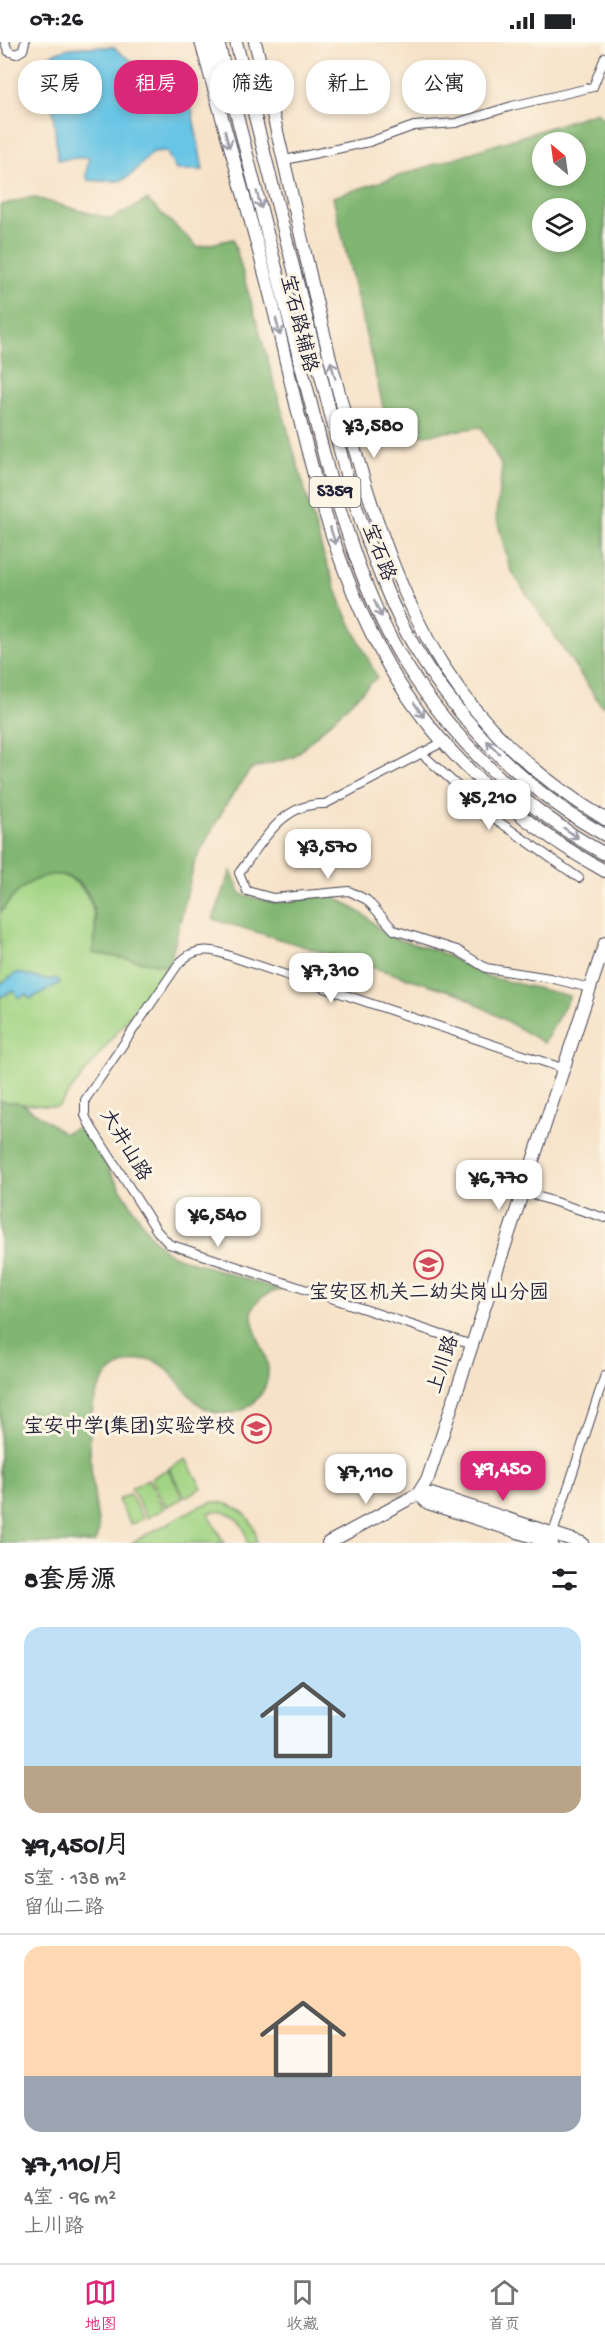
<!DOCTYPE html>
<html lang="zh">
<meta charset="utf-8">
<style>
:root{--surface:#fff;--page:#f2f2f2;--text:#202124;--muted:#757577;--line:#e0e0e0;--accent:#db2777}
body{margin:0;font-family:"Gochi Hand","LXGW WenKai TC",sans-serif;background:var(--page);color:var(--text);height:100vh;display:flex;flex-direction:column;font-size:22px;white-space:nowrap}
*{box-sizing:border-box;margin:0}
p{font-size:20px;color:var(--muted)}
.icon{flex:none;width:33px;height:33px;fill:none;stroke:currentColor;stroke-width:2;stroke-linecap:round;stroke-linejoin:round}
.map{position:relative;height:1501px;overflow:hidden}
.details{display:flex;flex-direction:column;background:var(--surface);flex:1}
.details>*{flex:none}
.top-card{position:absolute;left:18px;top:18px;width:570px;height:54px;display:flex;gap:12px}
.needle{width:39px;rotate:331deg}
.buttons{position:absolute;left:532px;top:90px;display:grid;gap:12px}
.buttons a{display:grid;place-items:center;width:54px;height:54px;border-radius:50%;background:var(--surface);box-shadow:0 3px 9px #0003;font-size:30px}
.price{position:absolute;translate:-50% -51px;padding:0 14px;border-radius:12px;background:#fff;color:#222;font-size:20px;line-height:39px;filter:drop-shadow(0 2px 3px #0008)}
.price::after{content:'';position:absolute;left:50%;top:36px;width:18px;height:14px;margin-left:-9px;background:inherit;clip-path:polygon(0 0,100% 0,50% 100%)}
.price.selected{background:var(--accent);color:#fff}
ul{padding:0;list-style:none}
li{display:grid;align-content:center;gap:12px;height:318px;padding:0 24px}
li+li{border-top:2px solid var(--line)}
li span{display:grid;place-items:center;height:186px;border-radius:18px;color:#555}
li>.icon{margin-inline-start:auto}
span .icon{width:108px;height:108px;fill:#fffc;stroke-width:1}
li b{font-size:26px}
h2{display:flex;justify-content:space-between;align-items:center;height:72px;padding:0 24px;font-size:26px}
.tag{padding:0 21px;border-radius:24px;background:var(--surface);box-shadow:0 3px 9px #0003;font-size:21px;line-height:54px}
.tag.selected{background:var(--accent);color:#fff}
.status{display:flex;justify-content:space-between;align-items:center;height:42px;padding:0 30px;background:var(--surface);direction:ltr}
.status svg{height:16px;fill:currentColor}
.tabs{display:flex;justify-content:space-around;align-items:center;height:84px;border-top:2px solid var(--line);background:var(--surface);font-size:16px;color:var(--muted)}
.tabs a{display:grid;justify-items:center;gap:3px}
.tabs .selected{color:var(--accent)}
.map>svg:first-child{display:block}
.green{fill:#a1d483;stroke:#627b5f;stroke-width:1.5}
.forest{fill:#80b671;stroke:#516c56;stroke-width:1.5;fill-rule:evenodd}
.water{fill:#67c5e5;stroke:#447490;stroke-width:1.5}
.lines{fill:none;stroke-linecap:round;stroke-linejoin:round}
.street-casing{stroke:#423f50;stroke-width:10}
.secondary-casing{stroke:#423f50;stroke-width:14}
.primary-casing{stroke:#423f50;stroke-width:14}
.street{stroke:#fff;stroke-width:8}
.secondary{stroke:#fff;stroke-width:12}
.primary{stroke:#fff;stroke-width:12}
.oneway{stroke:#9c9ca7}
.labels{text-anchor:middle;dominant-baseline:central;stroke-width:6;stroke-linejoin:round;paint-order:stroke}
.shield{fill:#fcf5e5;stroke:#63616e;stroke-width:1.5}
.shield-label{font-size:18px;font-weight:bold;fill:#22223b}
.street-label{font-size:20px;fill:#22223b;stroke:#fcf5e5}
.poi-label{font-size:20px;fill:#22223b;stroke:#fcf5e5}
</style>
<div class="status"><b>07:26</b><svg viewBox="0 0 49 12"><path d="M0 12V9h3v3zM5 12V6h3v6zM10 12V3h3v9zM15 12V0h3v12zM26 1h20v11H26zM47 4h2v5h-2z"/></svg></div>
<div class="map">
<svg width="605" height="1501" viewBox="0 0 605 1501">
<rect width="100%" height="100%" fill="#fcf5e5"/>
<filter id="ink" filterUnits="userSpaceOnUse"><feTurbulence type="fractalNoise" baseFrequency=".0167" numOctaves="2"/><feDisplacementMap in="SourceGraphic" scale="12" xChannelSelector="R" yChannelSelector="G"/><feConvolveMatrix kernelMatrix="1 2 1 2 8 2 1 2 1" color-interpolation-filters="sRGB"/></filter>
<filter id="wash" filterUnits="userSpaceOnUse"><feTurbulence type="fractalNoise" baseFrequency=".008" numOctaves="4" result="noise"/><feDisplacementMap in="SourceGraphic" scale="24" xChannelSelector="R" yChannelSelector="G"/><feGaussianBlur stdDeviation="1.35" result="paint"/><feColorMatrix in="noise" values="0 0 0 0 0 0 0 0 0 0 0 0 0 0 0 0 0 1.4 0 .05"/><feComposite in="paint" operator="in"/></filter>
<g filter="url(#wash)">
<rect width="100%" height="100%" fill="#f6e2c8"/>
<g class="green">
<path d="M51,831C93,837 100,875 92,911L169,924L58,1065L0,1060V871C13,852 28,836 51,831Z"/>
<polygon points="186,1417 202,1446 185,1455 169,1426"/>
<polygon points="168,1427 183,1456 166,1465 151,1436"/>
<polygon points="148,1437 164,1467 147,1476 131,1446"/>
<polygon points="130,1452 143,1476 131,1483 118,1458"/>
<path d="M213,1460C237,1460 256,1476 257,1501H247C247,1480 228,1465 208,1471L224,1501H131L198,1465Z"/>
</g>
<g class="forest">
<path d="M597,70L605,79V664L601,663L510,527L496,474L502,425L481,385L391,398L333,155ZM576,100V134H543V100ZM576,166V200H543V166Z"/>
<path d="M32,155L111,177L147,158L198,205L233,197L323,511L343,566L377,635L294,715L251,727L227,761L195,819L169,924L92,911C111,835 48,801 0,871V163Z"/>
<polygon points="231,829 241,852 274,861 333,853 367,875 387,894 438,909 485,934 570,954 544,1001 460,952 213,877"/>
<path d="M0,1059L21,1061L64,1091L81,1084L150,1193L165,1209L178,1215L280,1248C227,1261 265,1297 268,1326C269,1341 262,1353 252,1362C245,1369 235,1371 226,1371C191,1373 182,1333 155,1319C146,1315 133,1319 124,1322C71,1343 94,1445 99,1488L95,1501H0Z"/>
</g>
<g class="water">
<path d="M113,5C131,21 155,33 180,32L187,42L203,128H176L166,109L153,110C124,139 131,142 88,138L86,134L89,115L58,118L48,17C60,1 94,6 113,5Z"/>
<path d="M16,931C30,932 42,941 56,936L60,941L30,957L26,952L19,956L14,949L0,955V943Z"/>
</g>
</g>
<g filter="url(#ink)">
<g class="lines">
<defs>
<g id="street">
<polyline points="5,0 8,9 16,12 23,8 25,0"/>
<polyline points="285,118 369,100 414,84 456,81 512,64 593,45 605,15"/>
<path d="M445,699L325,762C282,760 262,801 239,831L247,849L273,856L349,849L367,858L394,888L457,908L486,926L550,936L590,946"/>
<polyline points="421,711 491,774 579,836"/>
<polyline points="521,1149 605,1176"/>
<path d="M472,1303L169,1202L157,1189L88,1080L85,1073V1058L177,924C188,910 201,906 218,910L562,1026"/>
<polyline points="553,1491 605,1333"/>
</g>
<g id="secondary">
<path d="M201,0C225,88 251,175 273,264C302,386 326,513 388,623C437,709 519,782 605,829"/>
<path d="M255,0C290,134 315,271 354,405C376,480 401,555 442,622C483,687 540,738 605,777"/>
<polyline points="418,1452 431,1452 582,1501"/>
<polyline points="418,1452 428,1461 552,1501"/>
<polyline points="328,1501 418,1452 428,1436 605,901"/>
</g>
<g id="primary">
<polyline points="205,0 221,34"/>
<path d="M218,0L331,440C350,500 370,564 403,618C452,697 523,767 605,812"/>
<path d="M236,0L347,436C366,494 385,557 417,609C462,683 529,752 605,793"/>
</g>
</defs>
<use href="#street" class="street-casing"/>
<use href="#secondary" class="secondary-casing"/>
<use href="#primary" class="primary-casing"/>
<use href="#street" class="street"/>
<use href="#secondary" class="secondary"/>
<use href="#primary" class="primary"/>
</g>
<defs><path id="oneway-shaft" d="M-6 0H5M1.5-3L5.5 0L1.5 3" fill="none" stroke-width="1.6" stroke-linecap="round" stroke-linejoin="round" transform="scale(1.5)"/></defs>
<g class="oneway">
<use href="#oneway-shaft" transform="translate(227 97) rotate(75)"/>
<use href="#oneway-shaft" transform="translate(259 158) rotate(75)"/>
<use href="#oneway-shaft" transform="translate(278 285) rotate(76)"/>
<use href="#oneway-shaft" transform="translate(333 328) rotate(-105)"/>
<use href="#oneway-shaft" transform="translate(333 494) rotate(72)"/>
<use href="#oneway-shaft" transform="translate(378 567) rotate(65)"/>
<use href="#oneway-shaft" transform="translate(419 668) rotate(56)"/>
<use href="#oneway-shaft" transform="translate(493 705) rotate(-135)"/>
<use href="#oneway-shaft" transform="translate(571 791) rotate(35)"/>
</g>
</g>
<defs>
<symbol id="school-ring" viewBox="-11 -11 22 22"><circle r="9.5" fill="#fcf5e5" stroke="#d1495b" stroke-width="1.5"/><path d="M0-5L7-2L0 1L-7-2ZM-4 1L0 2.5L4 1V4Q0 6-4 4Z" fill="#d1495b"/></symbol>
</defs>
<g fill-rule="evenodd">
<use href="#school-ring" x="412" y="1206" width="33" height="33"/>
<use href="#school-ring" x="240" y="1370" width="33" height="33"/>
</g>
<g class="labels">
<rect class="shield" x="309.5" y="435" width="51" height="30" rx="4.5"/>
<g class="shield-label">
<text x="335" y="450">S359</text>
</g>
<g class="street-label">
<text transform="translate(297 282) rotate(76)">宝石路辅路</text>
<text transform="translate(377 511) rotate(69)">宝石路</text>
<text transform="translate(124 1104) rotate(59)">大井山路</text>
<text transform="translate(445 1323) rotate(-72)">上川路</text>
</g>
<g class="poi-label">
<text x="429" y="1252">宝安区机关二幼尖岗山分园</text>
<text x="235" y="1386" text-anchor="end">宝安中学(集团)实验学校</text>
</g>
</g>
</svg>
<div class="buttons">
<a><svg class="needle" viewBox="-14 -14 28 28"><path d="M0-13l5 13h-10z" fill="#e53935"/><path d="M0 13l5-13h-10z" fill="#757577"/></svg></a>
<a><svg class="icon" aria-label="layers" viewBox="0 0 24 24"><path d="M12 4l9 5-9 5-9-5zM3 14l9 5 9-5"/></svg></a>
</div>
<b class="price" style="left:374px;top:417px">¥3,580</b>
<b class="price" style="left:489px;top:789px">¥5,210</b>
<b class="price" style="left:328px;top:838px">¥3,570</b>
<b class="price" style="left:331px;top:962px">¥7,310</b>
<b class="price" style="left:499px;top:1169px">¥6,770</b>
<b class="price" style="left:218px;top:1206px">¥6,540</b>
<b class="price selected" style="left:503px;top:1460px">¥9,450</b>
<b class="price" style="left:366px;top:1463px">¥7,110</b>
<div class="top-card">
<a class="tag">买房</a>
<a class="tag selected">租房</a>
<a class="tag">筛选</a>
<a class="tag">新上</a>
<a class="tag">公寓</a>
</div>
</div>
<section class="details">
<h2>8套房源<svg class="icon" aria-label="filters" viewBox="0 0 24 24"><path d="M4 7h16M4 17h16"/><circle cx="9" cy="7" r="2"/><circle cx="15" cy="17" r="2"/></svg></h2>
<ul>
<li><span style="background:linear-gradient(#bfe0f5 75%,#b9a48a 0)"><svg class="icon" aria-label="home" viewBox="0 0 24 24"><path d="M3 11l9-7 9 7M6 9v11h12V9"/></svg></span><div><b>¥9,450/月</b><p>5室 · 138 m²</p><p>留仙二路</p></div></li>
<li><span style="background:linear-gradient(#ffd9b3 70%,#9aa5b1 0)"><svg class="icon" aria-label="home" viewBox="0 0 24 24"><path d="M3 11l9-7 9 7M6 9v11h12V9"/></svg></span><div><b>¥7,110/月</b><p>4室 · 96 m²</p><p>上川路</p></div></li>
</ul>
</section>
<nav class="tabs">
<a class="selected"><svg class="icon" aria-label="map" viewBox="0 0 24 24"><path d="M3 6l6-2 6 2 6-2v14l-6 2-6-2-6 2zM9 4v14M15 6v14"/></svg>地图</a>
<a><svg class="icon" aria-label="saved" viewBox="0 0 24 24"><path d="M7 4h10v16l-5-4-5 4z"/></svg>收藏</a>
<a><svg class="icon" aria-label="home" viewBox="0 0 24 24"><path d="M3 11l9-7 9 7M6 9v11h12V9"/></svg>首页</a>
</nav>
